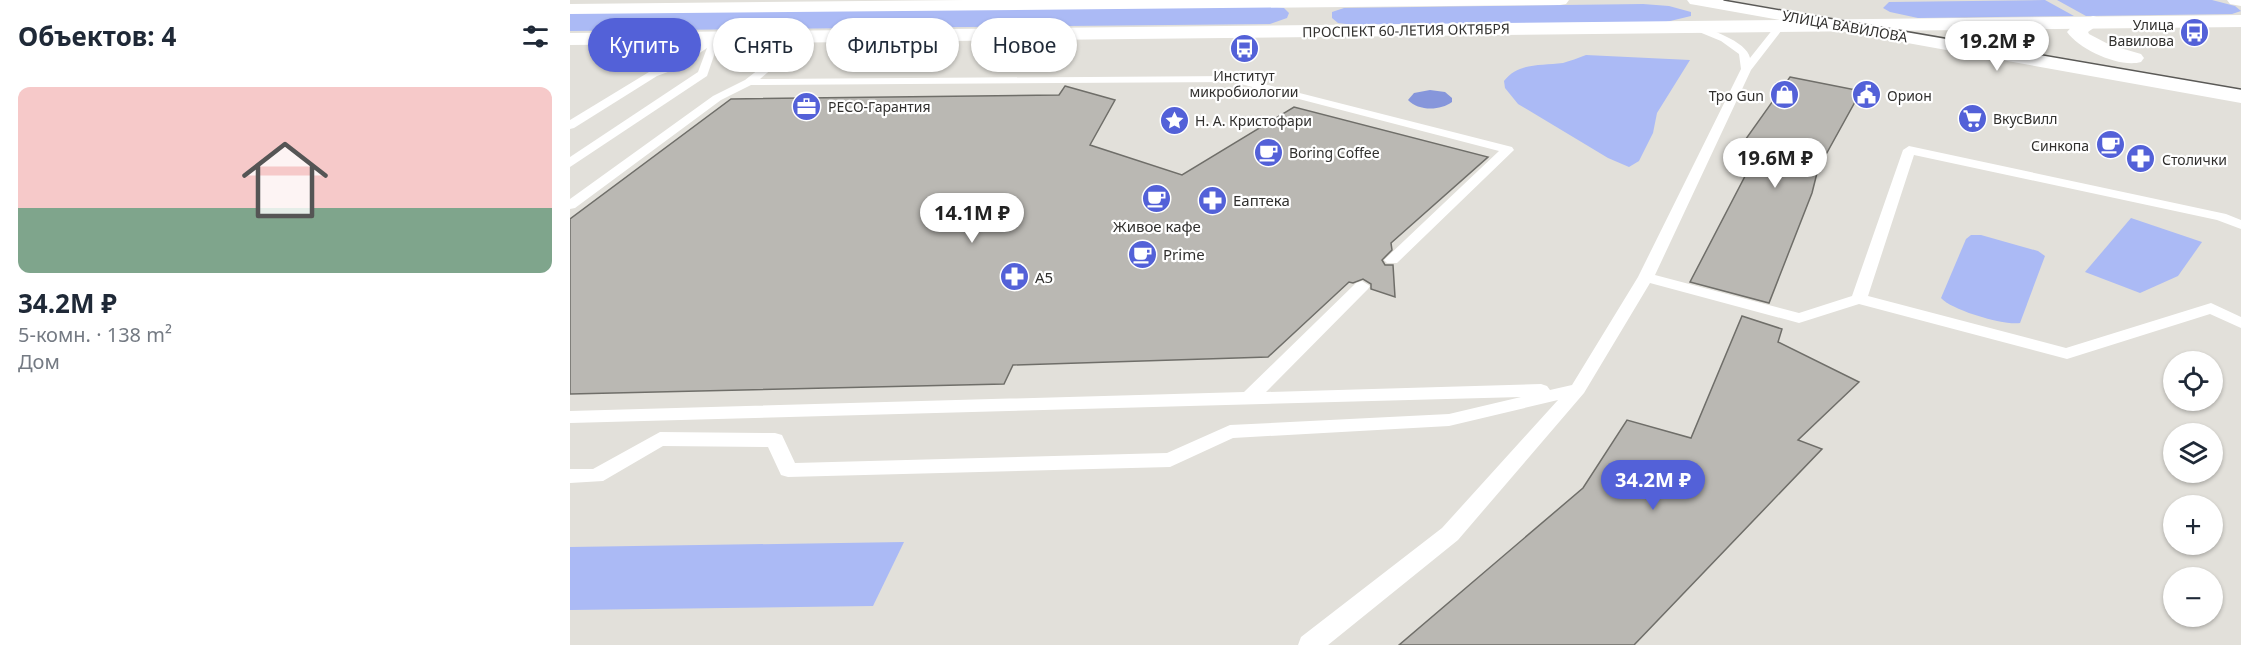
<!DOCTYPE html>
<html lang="ru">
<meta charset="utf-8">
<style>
:root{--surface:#fff;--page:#f2f2f3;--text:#1f2937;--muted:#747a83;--accent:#5361d8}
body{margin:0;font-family:"Noto Sans",sans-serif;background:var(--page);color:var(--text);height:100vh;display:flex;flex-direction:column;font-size:22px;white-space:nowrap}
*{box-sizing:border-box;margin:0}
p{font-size:20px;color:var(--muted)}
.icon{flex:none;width:33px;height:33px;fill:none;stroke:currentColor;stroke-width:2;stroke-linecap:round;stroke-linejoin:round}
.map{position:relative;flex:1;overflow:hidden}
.sheet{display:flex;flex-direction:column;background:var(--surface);width:570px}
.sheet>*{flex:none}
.hud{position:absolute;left:18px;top:18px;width:570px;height:54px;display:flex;gap:12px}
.buttons{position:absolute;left:1593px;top:351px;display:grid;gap:12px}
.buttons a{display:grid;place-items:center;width:60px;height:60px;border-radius:50%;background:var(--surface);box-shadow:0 2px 4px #0004;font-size:30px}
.price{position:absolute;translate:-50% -51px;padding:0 14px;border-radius:21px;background:#fff;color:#222;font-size:20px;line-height:39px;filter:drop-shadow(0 2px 3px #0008)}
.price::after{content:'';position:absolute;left:50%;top:36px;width:18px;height:14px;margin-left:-9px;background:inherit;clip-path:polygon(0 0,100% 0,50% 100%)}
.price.active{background:var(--accent);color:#fff}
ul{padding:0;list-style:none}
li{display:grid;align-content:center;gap:12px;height:318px;padding:0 18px}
li span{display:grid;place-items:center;height:186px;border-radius:12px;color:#555}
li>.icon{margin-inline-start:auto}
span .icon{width:108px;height:108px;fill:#fffc;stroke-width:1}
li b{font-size:26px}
h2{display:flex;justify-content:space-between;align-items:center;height:72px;padding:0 18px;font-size:26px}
.chip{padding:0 21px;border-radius:27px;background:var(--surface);box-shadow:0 2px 4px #0004;font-size:21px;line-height:54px}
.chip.active{background:var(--accent);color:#fff}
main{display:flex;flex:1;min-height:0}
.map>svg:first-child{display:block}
.green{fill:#abbaf5}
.water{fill:#8696db}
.building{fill:#bab8b3;stroke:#6f6e69;stroke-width:1.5}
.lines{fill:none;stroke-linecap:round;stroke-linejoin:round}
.service{fill:#fff;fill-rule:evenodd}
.minor{fill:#fff;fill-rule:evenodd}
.secondary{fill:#fff;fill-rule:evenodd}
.primary{fill:#fff;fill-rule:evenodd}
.tram{stroke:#5a5956;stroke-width:1.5}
.labels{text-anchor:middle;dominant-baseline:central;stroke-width:4.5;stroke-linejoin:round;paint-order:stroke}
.far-poi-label{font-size:14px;fill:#31302e;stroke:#fff;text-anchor:start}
.far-street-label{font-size:14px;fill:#31302e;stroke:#fff}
.poi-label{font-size:15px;fill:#31302e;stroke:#fff;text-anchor:start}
</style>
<main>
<section class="sheet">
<h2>Объектов: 4<svg class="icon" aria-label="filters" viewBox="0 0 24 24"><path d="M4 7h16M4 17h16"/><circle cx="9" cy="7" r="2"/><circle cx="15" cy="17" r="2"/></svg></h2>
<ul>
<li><span style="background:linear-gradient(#f6c9c9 65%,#7fa58c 0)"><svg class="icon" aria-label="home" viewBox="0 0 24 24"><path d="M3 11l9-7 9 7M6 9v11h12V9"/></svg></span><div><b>34.2M ₽</b><p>5-комн. · 138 m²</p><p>Дом</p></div></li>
</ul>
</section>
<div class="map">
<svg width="1671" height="645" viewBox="0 0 1671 645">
<rect width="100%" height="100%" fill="#e2e0da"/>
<g class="green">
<polygon points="1475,0 1504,16 1348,18 1320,12 1313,8 1319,2"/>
<polygon points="1487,0 1642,0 1665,6 1671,11 1662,14 1516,16"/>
<polygon points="1073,4 1099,6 1121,12 1121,16 1096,22 784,25 768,23 762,18 762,12 774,8"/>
<polygon points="697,6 714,8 719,13 717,18 700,24 0,31 0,13"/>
<path d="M1016,55L1120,60L1087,113L1083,133L1069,161L1059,167L1038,158L948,104L935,88L934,81C949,62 971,66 993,63C1000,61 1008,58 1016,55Z"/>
<polygon points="1561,218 1632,242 1608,276 1570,293 1515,272"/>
<path d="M1401,235H1411L1468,251L1475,256L1450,323C1435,326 1381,310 1371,298L1396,239Z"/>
<polygon points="334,542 303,606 0,610 0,547"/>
</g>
<path class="water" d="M860,90L875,92L882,98V102C870,111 848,111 838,100L844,93Z"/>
<g class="building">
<polygon points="1220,77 1291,91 1248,169 1242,193 1199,303 1120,282 1186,155 1168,150"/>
<polygon points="495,86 545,100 520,145 612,175 724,107 918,157 821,243 822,250 812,260 815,265 823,265 825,297 801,289 801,284 793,279 783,283 779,282 698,357 443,365 434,384 0,394 0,219 161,99 489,95"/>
<polygon points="1172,316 1212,329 1208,342 1289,382 1228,440 1252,449 1064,645 829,645 1013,488 1057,420 1121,438"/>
</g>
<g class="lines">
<g class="service">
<path d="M1210,23L1215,26L1181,70L1085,275L1229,313L1282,296L1333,150L1339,146L1656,214L1671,220V229L1647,220L1344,155L1298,296L1496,348L1641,303L1671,317V328L1640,314L1497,359L1289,304L1229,323L1080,283L1014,393L888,540L758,645H728L731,637L872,528L988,400L879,426L663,438L600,467L218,477L211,475L198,447L93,446L33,481L0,483V469H23L90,432L205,433L212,435L225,463L597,453L660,425L879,414L951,397L0,423V411L674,392L786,283L792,281L800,286L798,289L696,392L971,384L977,386L980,390L1002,385L1068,277L1171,69L1169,54L1151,41L1117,27L1122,24C1137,28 1177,41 1180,58L1207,24Z"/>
<polygon points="234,34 239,37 237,39 190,79 663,76 942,147 944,150 827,263 817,263 814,260 817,257 929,151 663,82 181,85 151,100 5,208 0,209 0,199 143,96 175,80"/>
<polygon points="142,36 150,38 137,76 0,167 0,157 128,72 137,48 106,69 87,76 4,128 0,129 0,120 79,72 98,65"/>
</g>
<polygon class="minor" points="1657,0 1671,0 1671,6 1660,4"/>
<g class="secondary">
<polygon points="1117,0 1157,0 1671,89 1671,103 1126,5 1120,4"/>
<path d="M1523,16L1530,18L1532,22L1518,32L1519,34L1540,45L1571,54L1574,58L1571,62C1550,68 1510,50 1497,32L1504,24Z"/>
</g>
<g class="primary">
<polygon points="395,0 999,0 996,4 990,5 0,14 0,4"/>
<polygon points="1671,15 1671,27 0,45 0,33"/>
</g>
<polyline class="tram" points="1154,0 1671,89"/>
</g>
<defs>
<symbol id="bus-disc" viewBox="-11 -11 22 22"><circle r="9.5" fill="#5361d8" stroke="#fff"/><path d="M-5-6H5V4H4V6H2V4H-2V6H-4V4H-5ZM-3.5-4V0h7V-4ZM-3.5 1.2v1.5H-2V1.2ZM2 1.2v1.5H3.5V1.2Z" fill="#fff"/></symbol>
<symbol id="shop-disc" viewBox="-11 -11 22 22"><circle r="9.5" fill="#5361d8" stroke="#fff"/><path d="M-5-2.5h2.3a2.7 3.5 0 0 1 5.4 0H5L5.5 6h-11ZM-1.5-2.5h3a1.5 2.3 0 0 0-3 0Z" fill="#fff"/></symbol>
<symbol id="civic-disc" viewBox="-11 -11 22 22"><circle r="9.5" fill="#5361d8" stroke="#fff"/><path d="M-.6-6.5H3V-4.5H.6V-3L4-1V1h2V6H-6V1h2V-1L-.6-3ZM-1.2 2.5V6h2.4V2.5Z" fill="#fff"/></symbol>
<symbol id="office-disc" viewBox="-11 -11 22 22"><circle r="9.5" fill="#5361d8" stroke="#fff"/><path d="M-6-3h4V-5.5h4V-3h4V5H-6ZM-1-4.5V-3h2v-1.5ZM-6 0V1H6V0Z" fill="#fff"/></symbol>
<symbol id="supermarket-disc" viewBox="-11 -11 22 22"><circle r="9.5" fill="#5361d8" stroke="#fff"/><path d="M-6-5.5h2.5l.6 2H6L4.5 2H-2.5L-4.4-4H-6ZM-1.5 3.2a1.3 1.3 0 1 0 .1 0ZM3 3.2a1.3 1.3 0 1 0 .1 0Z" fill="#fff"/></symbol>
<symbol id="sight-disc" viewBox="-11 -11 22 22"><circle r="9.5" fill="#5361d8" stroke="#fff"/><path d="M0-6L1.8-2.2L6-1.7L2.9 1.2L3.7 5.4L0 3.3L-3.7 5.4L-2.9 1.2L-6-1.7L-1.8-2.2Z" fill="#fff"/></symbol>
<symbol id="cafe-disc" viewBox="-11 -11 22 22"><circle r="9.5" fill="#5361d8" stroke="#fff"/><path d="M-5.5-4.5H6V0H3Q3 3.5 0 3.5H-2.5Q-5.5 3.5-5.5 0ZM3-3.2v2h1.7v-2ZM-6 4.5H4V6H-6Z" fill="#fff"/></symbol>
<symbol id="pharmacy-disc" viewBox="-11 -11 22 22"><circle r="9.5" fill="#5361d8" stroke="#fff"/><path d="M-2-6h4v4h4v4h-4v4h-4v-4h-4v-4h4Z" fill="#fff"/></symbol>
</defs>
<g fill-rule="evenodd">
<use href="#bus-disc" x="1608" y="16" width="33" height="33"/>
<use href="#bus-disc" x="658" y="32" width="33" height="33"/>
<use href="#shop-disc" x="1198" y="78" width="33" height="33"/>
<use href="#civic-disc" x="1280" y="78" width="33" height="33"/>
<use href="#office-disc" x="220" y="90" width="33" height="33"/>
<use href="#supermarket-disc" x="1386" y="102" width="33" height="33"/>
<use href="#sight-disc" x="588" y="104" width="33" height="33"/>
<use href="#cafe-disc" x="1524" y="128" width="33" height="33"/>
<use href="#cafe-disc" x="682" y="136" width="33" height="33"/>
<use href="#pharmacy-disc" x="1554" y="142" width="33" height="33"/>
<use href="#cafe-disc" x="570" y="182" width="33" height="33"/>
<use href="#pharmacy-disc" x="626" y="184" width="33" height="33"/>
<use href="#cafe-disc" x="556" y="238" width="33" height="33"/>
<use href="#pharmacy-disc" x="428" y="260" width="33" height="33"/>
</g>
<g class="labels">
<g class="far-poi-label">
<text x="1604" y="24" text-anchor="end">Улица<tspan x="1604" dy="16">Вавилова</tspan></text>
<text x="674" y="75" text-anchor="middle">Институт<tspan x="674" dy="16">микробиологии</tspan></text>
<text x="1194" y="95" text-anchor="end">Tpo Gun</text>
<text x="1317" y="95">Орион</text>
<text x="258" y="106">РЕСО-Гарантия</text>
<text x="1423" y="118">ВкусВилл</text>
<text x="625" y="120">Н. А. Кристофари</text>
<text x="1519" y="145" text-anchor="end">Синкопа</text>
<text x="719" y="152">Boring Coffee</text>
<text x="1592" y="159">Столички</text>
</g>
<g class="far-street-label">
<text transform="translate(1275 26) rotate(10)">УЛИЦА ВАВИЛОВА</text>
<text transform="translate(836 30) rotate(-1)">ПРОСПЕКТ 60-ЛЕТИЯ ОКТЯБРЯ</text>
</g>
<g class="poi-label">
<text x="663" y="200">Еаптека</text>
<text x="587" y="226" text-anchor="middle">Живое кафе</text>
<text x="593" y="254">Prime</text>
<text x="465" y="277">А5</text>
</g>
</g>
</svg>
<div class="buttons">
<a><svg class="icon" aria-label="locate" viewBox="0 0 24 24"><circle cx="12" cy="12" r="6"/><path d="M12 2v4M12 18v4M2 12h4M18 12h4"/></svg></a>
<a><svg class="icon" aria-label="layers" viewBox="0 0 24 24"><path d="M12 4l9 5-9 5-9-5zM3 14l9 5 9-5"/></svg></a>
<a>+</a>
<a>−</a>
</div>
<b class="price" style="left:1427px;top:72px">19.2M ₽</b>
<b class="price" style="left:1205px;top:189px">19.6M ₽</b>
<b class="price" style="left:402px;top:244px">14.1M ₽</b>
<b class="price active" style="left:1083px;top:511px">34.2M ₽</b>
<div class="hud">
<a class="chip active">Купить</a>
<a class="chip">Снять</a>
<a class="chip">Фильтры</a>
<a class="chip">Новое</a>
</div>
</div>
</main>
